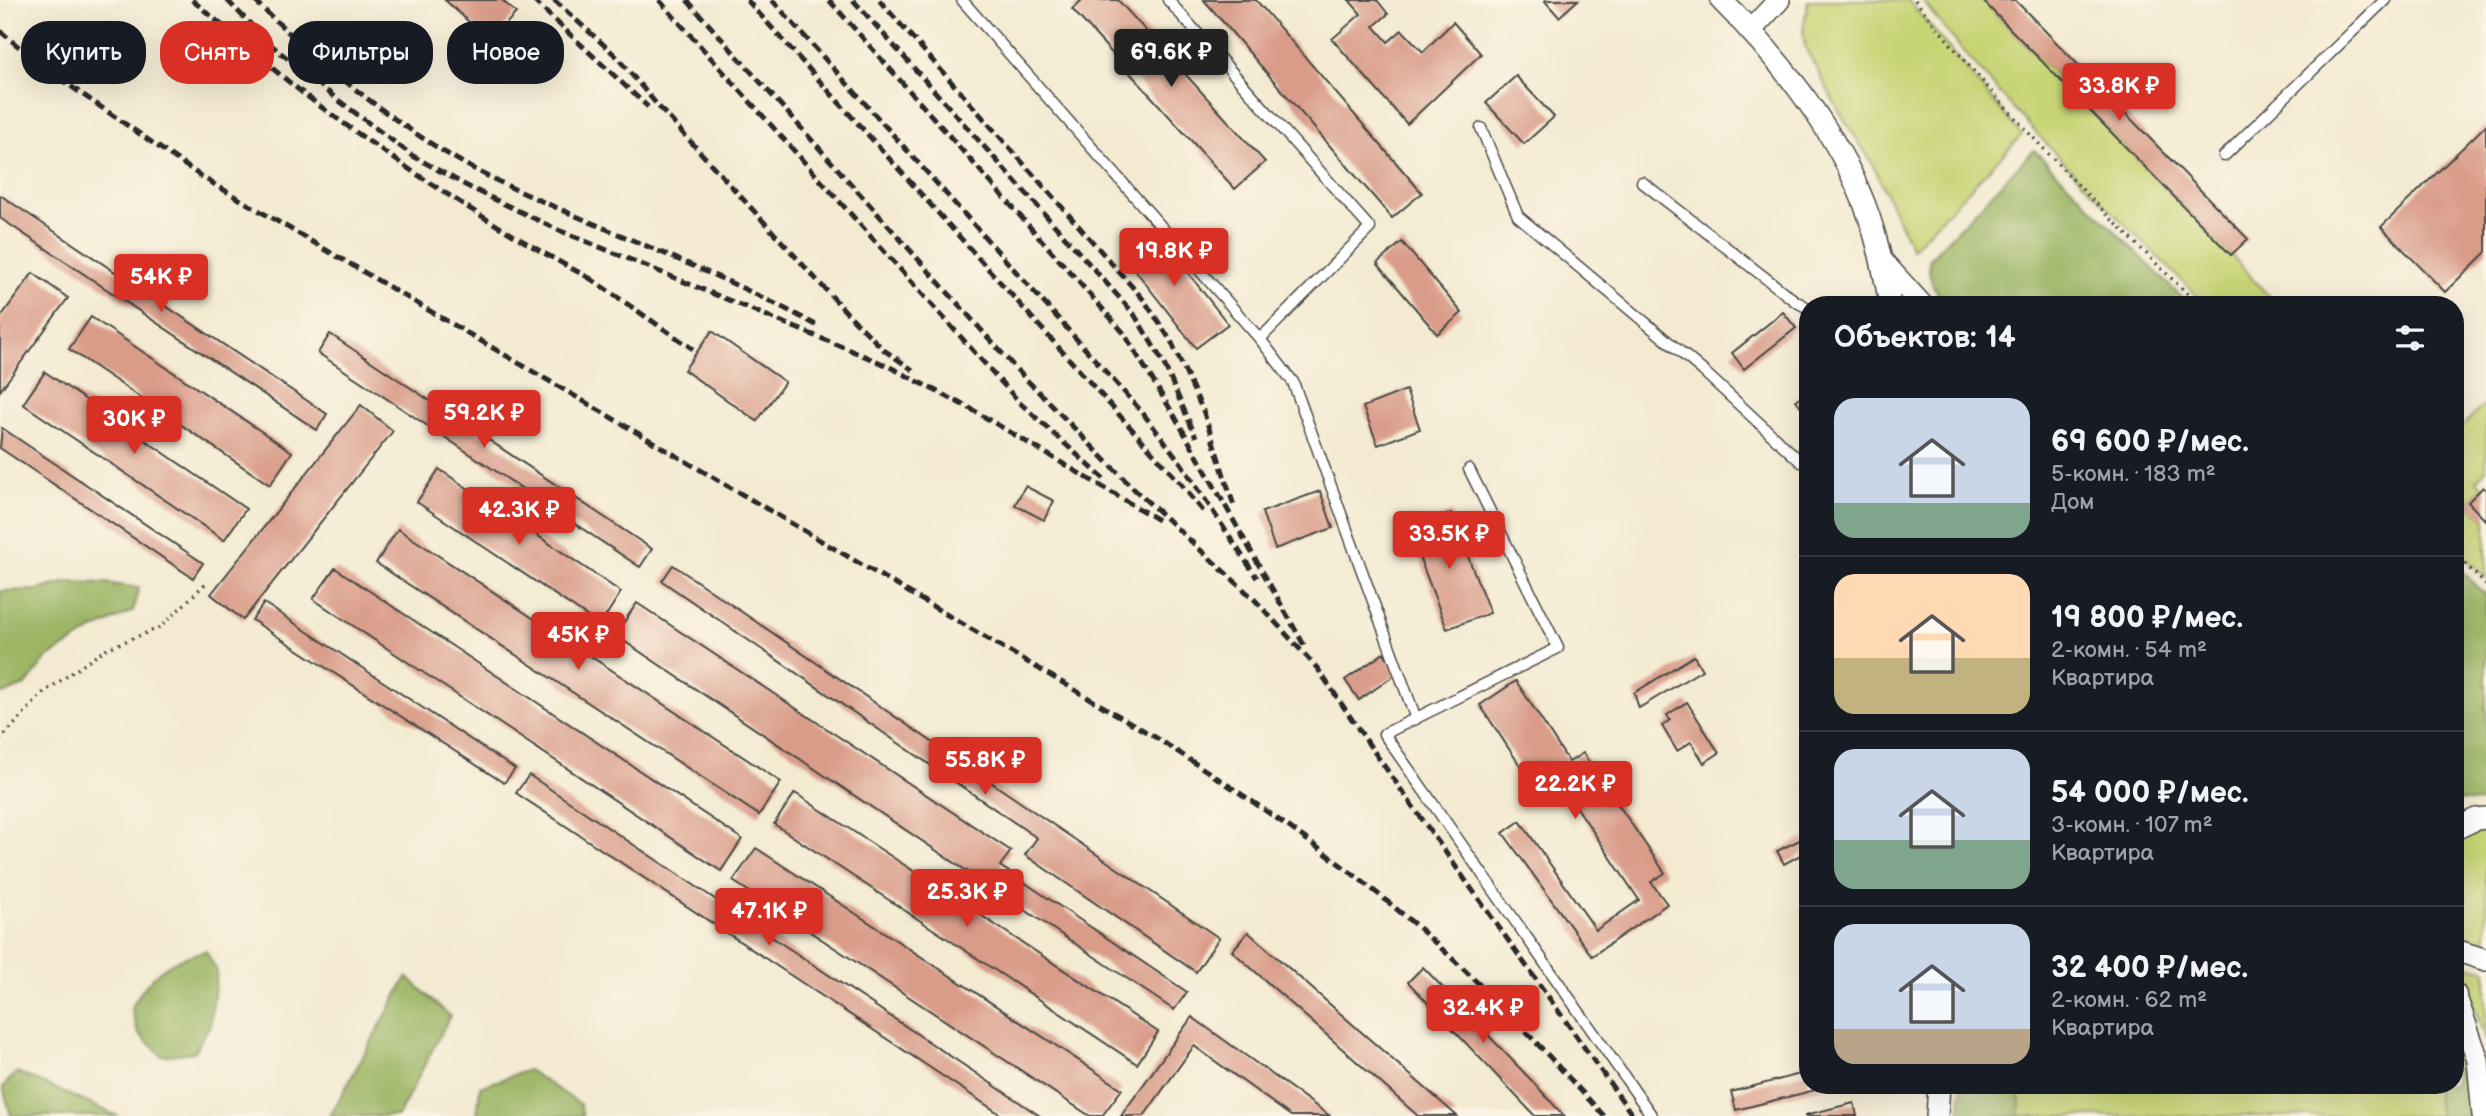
<!DOCTYPE html>
<html lang="ru">
<meta charset="utf-8">
<style>
:root{--surface:#171b24;--page:#20242c;--text:#f1f3f6;--muted:#9ea1a6;--line:#363941;--accent:#d93025}
body{margin:0;font-family:"Balsamiq Sans",sans-serif;background:var(--page);color:var(--text);height:100vh;display:flex;flex-direction:column;font-size:26px;white-space:nowrap}
*{box-sizing:border-box;margin:0}
p{font-size:23px;color:var(--muted)}
.icon{flex:none;width:38px;height:38px;fill:none;stroke:currentColor;stroke-width:2;stroke-linecap:round;stroke-linejoin:round}
.map{position:relative;flex:1;overflow:hidden}
.sheet{position:absolute;left:1799px;top:296px;width:665px;height:798px;display:flex;flex-direction:column;background:var(--surface);border-radius:28px;box-shadow:0 7px 28px #0002}
.sheet>*{flex:none}
.top-card{position:absolute;left:21px;top:21px;width:665px;height:63px;display:flex;gap:14px}
.price{position:absolute;translate:-50% -60px;padding:0 16px;border-radius:7px;background:var(--accent);color:#fff;font-size:23px;line-height:46px;filter:drop-shadow(0 2px 4px #0008)}
.price::after{content:'';position:absolute;left:50%;top:42px;width:21px;height:16px;margin-left:-10px;background:inherit;clip-path:polygon(0 0,100% 0,50% 100%)}
.price.selected{background:#222;color:#fff}
ul{padding:0;list-style:none}
li{display:flex;align-items:center;gap:21px;height:175px;padding:0 35px}
li+li{border-top:2px solid var(--line)}
li span{display:grid;place-items:center;flex:none;width:196px;height:140px;border-radius:21px;color:#555}
li>.icon{margin-inline-start:auto}
span .icon{width:84px;height:84px;fill:#fffc;stroke-width:1}
li b{font-size:30px}
h2{display:flex;justify-content:space-between;align-items:center;height:84px;padding:0 35px;font-size:30px}
.pill{padding:0 24px;border-radius:28px;background:var(--surface);box-shadow:0 7px 28px #0002;font-size:24px;line-height:63px}
.pill.selected{background:var(--accent);color:#fff}
.map>svg:first-child{display:block}
.green{fill:#c7d475;stroke:#798050;stroke-width:2}
.forest{fill:#9db666;stroke:#647048;stroke-width:2}
.building{fill:#d99c89}
.lines{fill:none;stroke-linecap:round;stroke-linejoin:round}
.lane-casing{stroke:#494844;stroke-width:13}
.street-casing{stroke:#494844;stroke-width:24}
.path{stroke:#494844;stroke-width:3.5;stroke-dasharray:2 5;stroke-linecap:butt}
.lane{stroke:#fff;stroke-width:10}
.street{stroke:#fff;stroke-width:21}
.rail{stroke:#2b2b2b;stroke-width:5;stroke-dasharray:10 5;stroke-linecap:butt}
</style>
<div class="map">
<svg width="2486" height="1116" viewBox="0 0 2486 1116">
<rect width="100%" height="100%" fill="#fcf5e5"/>
<filter id="ink" filterUnits="userSpaceOnUse"><feTurbulence type="fractalNoise" baseFrequency=".0143" numOctaves="2"/><feDisplacementMap in="SourceGraphic" scale="14" xChannelSelector="R" yChannelSelector="G"/><feConvolveMatrix kernelMatrix="1 2 1 2 8 2 1 2 1" color-interpolation-filters="sRGB"/></filter>
<filter id="wash" filterUnits="userSpaceOnUse"><feTurbulence type="fractalNoise" baseFrequency=".00686" numOctaves="4" result="noise"/><feDisplacementMap in="SourceGraphic" scale="28" xChannelSelector="R" yChannelSelector="G"/><feGaussianBlur stdDeviation="1.57" result="paint"/><feColorMatrix in="noise" values="0 0 0 0 0 0 0 0 0 0 0 0 0 0 0 0 0 1.4 0 .05"/><feComposite in="paint" operator="in"/></filter>
<g filter="url(#wash)">
<rect width="100%" height="100%" fill="#f3ead1"/>
<g class="green">
<polygon points="1808,0 1908,0 2022,135 1912,249 1872,163 1839,111 1805,47 1803,31"/>
<path d="M1922,0H1982L2231,255L2276,304H2206C2108,209 2006,108 1922,0Z"/>
<polygon points="2486,403 2486,470 2476,480 2483,487 2468,502 2486,521 2486,578 2455,548 2455,434"/>
<polygon points="2479,832 2486,832 2486,947 2462,939 2455,933 2455,845"/>
<polygon points="2460,965 2486,970 2486,1042"/>
<polygon points="2020,1085 2435,1085 2440,1116 2020,1116"/>
</g>
<g class="forest">
<path d="M2034,150L2188,304H1945C1934,290 1926,276 1930,258Z"/>
<polygon points="2455,564 2486,595 2486,803 2455,800"/>
<polygon points="67,582 105,583 139,588 133,611 91,631 47,658 26,685 3,694 0,693 0,591 37,590"/>
<path d="M206,951L217,971L210,1025L194,1052L162,1056L138,1033L131,1008C150,974 168,959 206,951Z"/>
<polygon points="407,977 450,1016 398,1116 330,1116"/>
<polygon points="2455,1038 2464,1065 2468,1116 2440,1116 2435,1085 2455,1085"/>
<polygon points="528,1070 580,1104 583,1116 477,1116 480,1087"/>
<polygon points="17,1072 118,1116 11,1116 3,1087"/>
<polygon points="1962,1085 2020,1085 2020,1116 1959,1116"/>
</g>
<g id="blocks">
<g class="building">
<polygon points="445,0 502,0 516,13 490,41"/>
<polygon points="1082,0 1118,0 1265,162 1235,189 1072,9"/>
<polygon points="1204,0 1256,0 1422,193 1392,218"/>
<polygon points="1349,0 1377,0 1388,14 1374,26 1388,42 1402,30 1423,52 1453,22 1481,54 1407,124 1332,39 1361,14"/>
<polygon points="1546,0 1578,0 1559,17 1545,1"/>
<polygon points="1982,0 2015,0 2248,239 2231,255"/>
<polygon points="1516,76 1554,117 1524,144 1486,103"/>
<polygon points="2486,125 2486,252 2445,292 2381,227"/>
<polygon points="0,195 327,414 317,430 0,218"/>
<polygon points="1153,228 1228,324 1196,348 1121,252"/>
<polygon points="1402,242 1462,313 1437,334 1377,263"/>
<polygon points="33,273 68,298 0,391 0,318"/>
<polygon points="1783,312 1796,328 1744,369 1732,353"/>
<polygon points="91,317 292,452 270,485 69,349"/>
<polygon points="712,331 785,382 757,421 684,370"/>
<polygon points="330,334 652,549 640,567 318,353"/>
<polygon points="45,372 246,509 224,540 23,404"/>
<polygon points="1406,390 1420,429 1378,445 1363,407"/>
<polygon points="1808,392 1808,416 1796,400"/>
<polygon points="361,405 393,431 243,620 211,594"/>
<polygon points="2,428 203,563 193,578 0,448"/>
<polygon points="439,469 621,592 600,625 417,502"/>
<polygon points="1025,486 1054,501 1044,520 1015,505"/>
<polygon points="2483,487 2486,490 2486,521 2468,502"/>
<polygon points="1320,491 1333,528 1275,549 1262,512"/>
<polygon points="1451,513 1490,613 1447,629 1409,530"/>
<polygon points="398,529 781,782 759,815 376,563"/>
<polygon points="673,565 1219,938 1196,972 1025,855 1037,838 662,581"/>
<polygon points="335,568 742,839 721,871 313,599"/>
<polygon points="264,603 515,769 504,783 252,620"/>
<polygon points="637,603 1011,851 1000,866 1187,992 1174,1010 615,635"/>
<polygon points="1384,653 1398,673 1359,700 1345,680"/>
<polygon points="1694,656 1702,670 1639,708 1634,693"/>
<polygon points="1516,681 1569,762 1583,753 1665,873 1651,882 1667,904 1592,956 1503,833 1520,821 1596,930 1639,900 1551,769 1531,782 1480,705"/>
<polygon points="1687,702 1719,753 1704,763 1691,742 1677,751 1662,726 1670,720 1667,715"/>
<polygon points="529,775 1040,1116 1003,1116 516,793"/>
<polygon points="795,793 1158,1032 1137,1064 774,824"/>
<polygon points="1804,838 1808,851 1784,864 1777,851"/>
<polygon points="756,848 1122,1089 1102,1116 1090,1116 733,881"/>
<polygon points="1248,932 1359,1030 1457,1116 1418,1116 1232,951"/>
<polygon points="1423,967 1533,1082 1564,1116 1535,1116 1408,982"/>
<polygon points="1192,1017 1330,1116 1291,1116 1194,1046 1144,1116 1121,1116"/>
<polygon points="1808,1072 1808,1085 1831,1086 1736,1110 1731,1092"/>
<polygon points="1854,1103 1857,1116 1805,1116 1805,1115"/>
</g>
</g>
</g>
<g filter="url(#ink)">
<use href="#blocks" fill-opacity="0" stroke="#494844" stroke-width="2"/>
<g class="lines">
<defs>
<g id="lane">
<polyline points="962,0 1260,339"/>
<polyline points="1168,0 1370,228 1260,339 1293,382 1416,719"/>
<polyline points="1481,128 1518,216 1702,370 1801,462 1808,463"/>
<polyline points="2224,156 2385,0"/>
<polyline points="1642,182 1795,301 1808,308"/>
<polyline points="1469,469 1558,648 1384,734 1652,1116"/>
</g>
<g id="street">
<path d="M1721,0C1774,53 1829,121 1859,191C1875,227 1883,266 1890,304"/>
<polyline points="1751,30 1779,0"/>
<polyline points="1883,262 1921,304"/>
<polyline points="2455,829 2476,819 2486,818"/>
<polyline points="2455,950 2486,960"/>
<polyline points="2455,994 2478,1060 2483,1116"/>
<polyline points="1937,1116 1939,1085"/>
</g>
</defs>
<use href="#lane" class="lane-casing"/>
<use href="#street" class="street-casing"/>
<g class="path">
<path d="M1915,0C2001,109 2098,208 2198,304"/>
<polyline points="2455,554 2486,585"/>
<polyline points="0,740 43,693 106,649 161,627 208,581"/>
</g>
<use href="#lane" class="lane"/>
<use href="#street" class="street"/>
<g class="rail">
<path d="M192,0C237,37 281,78 328,112C413,174 502,232 595,281"/>
<polyline points="227,0 270,44 338,100 413,156 467,186 556,229 886,365 963,405"/>
<path d="M254,0C316,60 388,120 463,163C497,182 534,198 569,213C652,249 737,282 816,325"/>
<polyline points="533,0 648,107"/>
<polyline points="554,0 615,55 659,107 847,313 884,350 913,370"/>
<polyline points="659,0 1020,403 1104,479"/>
<polyline points="687,0 1017,370 1135,490 1254,599 1318,669 1370,746 1633,1116"/>
<polyline points="747,0 1174,476 1204,512"/>
<polyline points="772,0 1142,412 1181,463 1257,578"/>
<polyline points="829,0 1123,332 1174,415 1304,645"/>
<polyline points="853,0 1134,314 1163,362 1196,437"/>
<polyline points="879,0 1144,300 1171,341 1204,413 1235,509"/>
<path d="M0,31L43,67L202,177L1155,737C1244,795 1333,854 1413,923C1482,983 1543,1049 1604,1116"/>
<polyline points="588,277 693,349"/>
<polyline points="956,400 1158,520"/>
</g>
</g>
</g>
</svg>
<b class="price selected" style="left:1171px;top:89px">69.6K ₽</b>
<b class="price" style="left:2119px;top:123px">33.8K ₽</b>
<b class="price" style="left:1174px;top:288px">19.8K ₽</b>
<b class="price" style="left:161px;top:314px">54K ₽</b>
<b class="price" style="left:484px;top:450px">59.2K ₽</b>
<b class="price" style="left:134px;top:456px">30K ₽</b>
<b class="price" style="left:519px;top:547px">42.3K ₽</b>
<b class="price" style="left:1449px;top:571px">33.5K ₽</b>
<b class="price" style="left:578px;top:672px">45K ₽</b>
<b class="price" style="left:985px;top:797px">55.8K ₽</b>
<b class="price" style="left:1575px;top:821px">22.2K ₽</b>
<b class="price" style="left:967px;top:929px">25.3K ₽</b>
<b class="price" style="left:769px;top:948px">47.1K ₽</b>
<b class="price" style="left:1483px;top:1045px">32.4K ₽</b>
<div class="top-card">
<a class="pill">Купить</a>
<a class="pill selected">Снять</a>
<a class="pill">Фильтры</a>
<a class="pill">Новое</a>
</div>
<section class="sheet">
<h2>Объектов: 14<svg class="icon" aria-label="filters" viewBox="0 0 24 24"><path d="M4 7h16M4 17h16"/><circle cx="9" cy="7" r="2"/><circle cx="15" cy="17" r="2"/></svg></h2>
<ul>
<li><span style="background:linear-gradient(#c9d6e8 75%,#7fa58c 0)"><svg class="icon" aria-label="home" viewBox="0 0 24 24"><path d="M3 11l9-7 9 7M6 9v11h12V9"/></svg></span><div><b>69 600 ₽/мес.</b><p>5-комн. · 183 m²</p><p>Дом</p></div></li>
<li><span style="background:linear-gradient(#ffd9b3 60%,#c2b280 0)"><svg class="icon" aria-label="home" viewBox="0 0 24 24"><path d="M3 11l9-7 9 7M6 9v11h12V9"/></svg></span><div><b>19 800 ₽/мес.</b><p>2-комн. · 54 m²</p><p>Квартира</p></div></li>
<li><span style="background:linear-gradient(#c9d6e8 65%,#7fa58c 0)"><svg class="icon" aria-label="home" viewBox="0 0 24 24"><path d="M3 11l9-7 9 7M6 9v11h12V9"/></svg></span><div><b>54 000 ₽/мес.</b><p>3-комн. · 107 m²</p><p>Квартира</p></div></li>
<li><span style="background:linear-gradient(#c9d6e8 75%,#b9a48a 0)"><svg class="icon" aria-label="home" viewBox="0 0 24 24"><path d="M3 11l9-7 9 7M6 9v11h12V9"/></svg></span><div><b>32 400 ₽/мес.</b><p>2-комн. · 62 m²</p><p>Квартира</p></div></li>
</ul>
</section>
</div>
